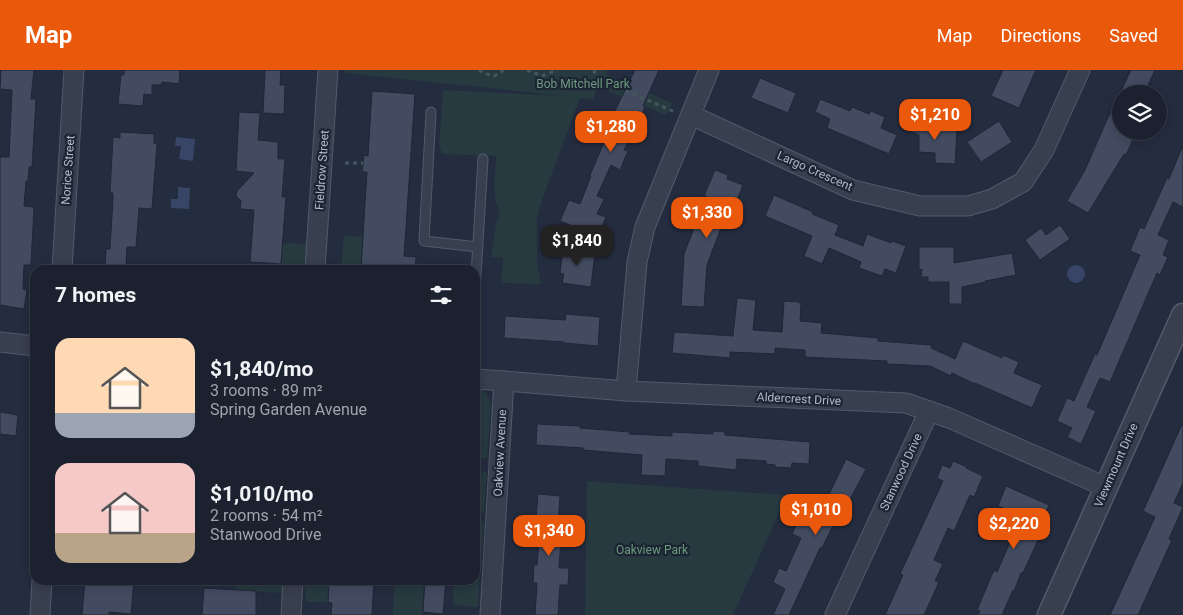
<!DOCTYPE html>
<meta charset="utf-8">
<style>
:root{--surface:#1b212f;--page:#242937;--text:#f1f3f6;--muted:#a0a3aa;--line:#393e4b;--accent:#ea580c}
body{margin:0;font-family:Roboto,sans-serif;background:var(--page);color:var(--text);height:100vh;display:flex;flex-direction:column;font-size:19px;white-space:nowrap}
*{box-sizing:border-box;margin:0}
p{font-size:16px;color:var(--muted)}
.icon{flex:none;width:28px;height:28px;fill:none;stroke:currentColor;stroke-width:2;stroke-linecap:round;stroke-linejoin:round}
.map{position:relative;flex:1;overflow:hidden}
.panel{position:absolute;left:30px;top:195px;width:450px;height:320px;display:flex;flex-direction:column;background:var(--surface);border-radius:15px;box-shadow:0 2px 12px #0003,0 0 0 1px var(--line)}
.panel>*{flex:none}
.controls{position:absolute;left:1112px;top:15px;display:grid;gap:10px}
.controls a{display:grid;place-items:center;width:55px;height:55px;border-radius:50%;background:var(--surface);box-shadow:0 2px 12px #0003,0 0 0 1px var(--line);font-size:25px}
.price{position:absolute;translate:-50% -42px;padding:0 11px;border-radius:10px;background:var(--accent);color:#fff;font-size:16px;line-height:32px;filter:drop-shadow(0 1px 2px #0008)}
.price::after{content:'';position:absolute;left:50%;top:30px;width:15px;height:11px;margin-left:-8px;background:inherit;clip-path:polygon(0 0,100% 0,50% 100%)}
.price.active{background:#222;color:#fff}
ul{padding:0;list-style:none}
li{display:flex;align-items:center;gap:15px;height:125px;padding:0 25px}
li span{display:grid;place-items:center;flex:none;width:140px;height:100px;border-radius:15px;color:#555}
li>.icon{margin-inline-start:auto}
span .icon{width:60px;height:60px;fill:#fffc;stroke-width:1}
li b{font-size:21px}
h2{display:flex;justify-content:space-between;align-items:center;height:60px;padding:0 25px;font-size:21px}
header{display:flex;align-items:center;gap:30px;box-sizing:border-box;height:70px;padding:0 25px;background:var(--accent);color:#fff}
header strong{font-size:24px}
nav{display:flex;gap:28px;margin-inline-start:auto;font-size:18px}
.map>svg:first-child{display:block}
.green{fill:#263a40}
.water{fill:#384566}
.building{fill:#434b61;stroke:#1f2636}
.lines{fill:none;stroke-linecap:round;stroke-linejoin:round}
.service-casing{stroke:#535a6a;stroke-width:11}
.minor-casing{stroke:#535a6a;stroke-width:21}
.tertiary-casing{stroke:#535a6a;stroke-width:25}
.path{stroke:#44575d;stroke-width:3;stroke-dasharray:4 4;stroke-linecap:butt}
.service{stroke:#383f4f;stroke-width:9}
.minor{stroke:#383f4f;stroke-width:19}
.tertiary{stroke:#383f4f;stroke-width:22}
.labels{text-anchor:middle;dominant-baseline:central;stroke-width:4.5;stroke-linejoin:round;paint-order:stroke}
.park-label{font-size:12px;fill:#6b9b7c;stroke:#1d2434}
.street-label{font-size:12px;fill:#b4baca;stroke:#1d2434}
</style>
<header>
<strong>Map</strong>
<nav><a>Map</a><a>Directions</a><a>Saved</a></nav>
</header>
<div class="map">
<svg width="1183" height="545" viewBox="0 0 1183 545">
<rect width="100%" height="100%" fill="#242c3f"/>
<g class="green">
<path d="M345,0H607L606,4L672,33L666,45L598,17L593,29L580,28L543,127L537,148V192L541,214L501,213L503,188L491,187L496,153L499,145V138C491,128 496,100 496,86L442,84L439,75L443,20L565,26L345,3Z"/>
<polygon points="344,166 363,167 361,200 341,200"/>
<path d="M305,171L308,173L307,200H298L290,195L281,194L282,174C288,172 297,173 302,175L305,174Z"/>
<path d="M475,318C485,320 488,325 491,334L487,388H481V386L475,385Z"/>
<polygon points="475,401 487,402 484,443 477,442 475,441"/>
<polygon points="587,411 787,425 733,545 585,545"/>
<polygon points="475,450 484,451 482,488 475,488"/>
<path d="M475,496H480L478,536L476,537L455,535L453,533C454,525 452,518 453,510H475Z"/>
<polygon points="236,510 286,510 284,524 282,523 235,520"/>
<polygon points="306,510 329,510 328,532 307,532 305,528"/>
<polygon points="394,510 415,510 415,514 424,514 422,545 393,545"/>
</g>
<g class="water">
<polygon points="176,67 195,69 193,91 179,89 181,76 175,76"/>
<polygon points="178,117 190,118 189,139 171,138 171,129 178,129"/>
<circle cx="1076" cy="204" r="9"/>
</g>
<g class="building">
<polygon points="1,0 34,0 31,29 36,29 32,97 29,97 28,111 26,111 24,136 34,137 31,195 24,195 23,219 27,220 24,239 0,235 0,87 9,87 12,20 0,19"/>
<polygon points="124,0 180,0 179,14 162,12 161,15 152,15 152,25 144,24 143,36 118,34 121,5 124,5"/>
<polygon points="265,0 281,0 280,15 285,15 284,44 263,43"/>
<polygon points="635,0 659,0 643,36 645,37 624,80 628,81 620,100 611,95 597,126 604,129 597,144 606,147 598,166 560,151 569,130 580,134 591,106 590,105 609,61 606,59"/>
<polygon points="1003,0 1036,0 1019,38 991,26"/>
<polygon points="1131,0 1155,0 1144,24 1121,24 1121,62 1134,67 1126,85 1124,84 1088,143 1067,131 1085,100 1109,45 1109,46"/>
<polygon points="760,8 796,23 788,43 751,28"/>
<polygon points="372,21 415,24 404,186 416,187 415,200 361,200 367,102 362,102 364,85 368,86"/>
<polygon points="820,29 850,41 852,37 869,44 871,41 885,47 881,58 897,65 889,84 827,58 830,49 815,42"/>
<polygon points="239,42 260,43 258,70 278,72 278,89 285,89 282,127 286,127 281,194 250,192 254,140 240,139 241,131 236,126 237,121 254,103 236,101"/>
<polygon points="914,44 926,49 923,57 957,59 955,94 935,93 935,83 919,82 919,65 907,60"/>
<polygon points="999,51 1012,72 981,92 967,72"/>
<polygon points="120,62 154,64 154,73 157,74 152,139 139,138 136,177 127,177 126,197 105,196 106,179 110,179 113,129 113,123 110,123 113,67 120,68"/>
<polygon points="1183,75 1183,137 1173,132 1158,165 1169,170 1163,185 1168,187 1160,205 1157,203 1110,312 1100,308 1087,337 1096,341 1081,374 1067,367 1072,358 1057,351 1067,328 1074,331 1095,284 1097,285 1140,185 1130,181 1140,157 1144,159 1167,108 1169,109"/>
<polygon points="715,100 728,105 727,109 743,115 734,138 729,137 707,195 704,237 681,236 684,184 695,156 700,158 712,129 704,126"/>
<polygon points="774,125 813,142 812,144 839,155 835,165 863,176 867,164 891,173 892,171 906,176 896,203 885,199 882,206 859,198 861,192 829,178 822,194 804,186 812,166 765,146"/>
<polygon points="1060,155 1070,169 1040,190 1025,170 1041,158 1046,165"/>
<polygon points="919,177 954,177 954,193 1012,183 1016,205 985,211 986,212 962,217 962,234 949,234 949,212 928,212 928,207 921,207 922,199 919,200"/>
<polygon points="563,178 595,182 591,217 562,213 564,204 560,203"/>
<polygon points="737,228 756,230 753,260 782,262 784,231 799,232 799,233 801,233 800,251 822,253 821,263 878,268 878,271 931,275 931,278 955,289 963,271 1002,288 1003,285 1019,292 1014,303 1042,315 1032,338 975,313 975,314 952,303 951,306 930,296 887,294 887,291 805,287 805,280 775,278 775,284 730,282 730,288 672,283 674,262 733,266"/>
<polygon points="566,244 600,247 598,276 564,273 564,272 504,268 505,246 565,250"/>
<polygon points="0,342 18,345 16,366 0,364"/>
<polygon points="1183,352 1183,413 1174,433 1183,437 1169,469 1172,470 1138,545 1110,545 1155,447 1143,441"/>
<polygon points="537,354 580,356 580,358 630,362 629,364 672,366 672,362 713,364 713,361 725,362 725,365 810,372 809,394 792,393 791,398 775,397 775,395 766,394 766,391 737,389 736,400 698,396 698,391 666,389 665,406 641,405 642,385 583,380 583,378 536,375"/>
<polygon points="846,389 866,399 841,447 838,445 822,478 820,478 789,545 773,545 785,519 773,512 779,498 786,501 801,468 792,464 801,444 814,450 817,444 819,445"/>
<polygon points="953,391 967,397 966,398 983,406 974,427 970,425 954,461 948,458 934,490 943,494 935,511 939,512 924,545 885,545 903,505 900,504 943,411 937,408 942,395 950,398"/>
<polygon points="1006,416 1049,435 1036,464 1040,466 1023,503 1021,503 1014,521 1013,520 1002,545 978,545 980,541 977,540 994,500 997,502 1012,468 1007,465 1017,444 998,436"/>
<polygon points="538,424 560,426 557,469 561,469 559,498 569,498 568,515 560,515 558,545 535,545 537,513 533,513 534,495 537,495 540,459 535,458"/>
<polygon points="85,510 134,510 131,544 109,542 109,545 82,545"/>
<polygon points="329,510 374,510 372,545 331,545 332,533 328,532"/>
<polygon points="425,510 446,510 443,544 423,542"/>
<polygon points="204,518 256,521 256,545 202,545"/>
</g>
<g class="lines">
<defs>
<g id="service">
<polyline points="431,42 424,171 478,177"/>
<polyline points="475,222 483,89"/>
</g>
<g id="minor">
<polyline points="691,45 853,120 920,136 968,136 992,129 1023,112 1044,80 1080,0"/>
<polyline points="62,200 74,0"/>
<polyline points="315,200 328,0"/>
<polyline points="0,272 35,276"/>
<polyline points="475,309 504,311 626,321 906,333 949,348 1106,417"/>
<polyline points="626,321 637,192 645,157 709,0"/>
<polyline points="40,545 42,510"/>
<polyline points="291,545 293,510"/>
<polyline points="490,545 504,311"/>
<polyline points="835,545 929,341"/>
</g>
<polyline id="tertiary" points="1049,545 1183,245"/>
</defs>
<use href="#service" class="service-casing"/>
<use href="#minor" class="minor-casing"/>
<use href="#tertiary" class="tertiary-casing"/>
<g class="path">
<polyline points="479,0 483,3 494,6 504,0"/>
<polyline points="527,0 542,6 557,0"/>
<polyline points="595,0 594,4 601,10 675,42"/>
<polyline points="345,93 363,93"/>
</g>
<use href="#service" class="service"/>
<use href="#minor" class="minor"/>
<use href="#tertiary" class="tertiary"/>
</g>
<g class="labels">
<g class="park-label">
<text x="583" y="14">Bob Mitchell Park</text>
<text x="652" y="480">Oakview Park</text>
</g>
<g class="street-label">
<text transform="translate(68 100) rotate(-86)">Norice Street</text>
<text transform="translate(322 100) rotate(-86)">Fieldrow Street</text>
<text transform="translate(815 101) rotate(24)">Largo Crescent</text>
<text transform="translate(799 329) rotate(3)">Aldercrest Drive</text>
<text transform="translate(500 383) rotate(-87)">Oakview Avenue</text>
<text transform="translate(1116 395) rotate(-66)">Viewmount Drive</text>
<text transform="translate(901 402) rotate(-65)">Stanwood Drive</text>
</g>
</g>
</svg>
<div class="controls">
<a><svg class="icon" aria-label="layers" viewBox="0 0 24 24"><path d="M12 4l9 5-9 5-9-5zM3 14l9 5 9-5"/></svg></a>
</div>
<b class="price" style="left:935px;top:71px">$1,210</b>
<b class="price" style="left:611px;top:83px">$1,280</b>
<b class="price" style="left:707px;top:169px">$1,330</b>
<b class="price active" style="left:577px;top:197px">$1,840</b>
<b class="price" style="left:816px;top:466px">$1,010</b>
<b class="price" style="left:1014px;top:480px">$2,220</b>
<b class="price" style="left:549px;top:487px">$1,340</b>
<section class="panel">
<h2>7 homes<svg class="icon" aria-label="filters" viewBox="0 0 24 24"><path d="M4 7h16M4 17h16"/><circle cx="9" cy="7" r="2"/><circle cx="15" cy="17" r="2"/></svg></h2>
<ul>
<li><span style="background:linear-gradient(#ffd9b3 75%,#9aa5b1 0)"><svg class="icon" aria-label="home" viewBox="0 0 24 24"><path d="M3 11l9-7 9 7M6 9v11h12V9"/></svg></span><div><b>$1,840/mo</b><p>3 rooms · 89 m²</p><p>Spring Garden Avenue</p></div></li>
<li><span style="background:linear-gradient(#f6c9c9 70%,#b9a48a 0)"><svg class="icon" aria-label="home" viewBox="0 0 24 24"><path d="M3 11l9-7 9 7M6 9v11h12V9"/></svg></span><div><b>$1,010/mo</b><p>2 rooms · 54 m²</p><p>Stanwood Drive</p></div></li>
</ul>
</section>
</div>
